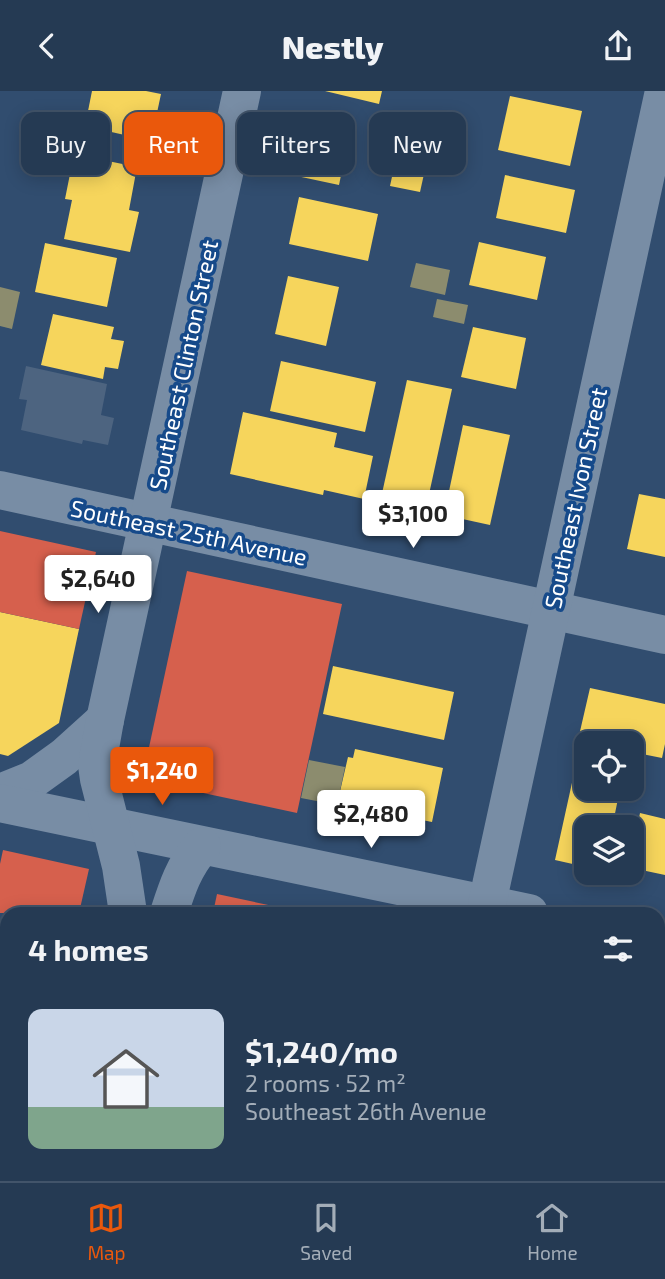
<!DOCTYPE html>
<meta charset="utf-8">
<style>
:root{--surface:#253a53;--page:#31455d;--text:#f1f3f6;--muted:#a3adb8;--line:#42546a;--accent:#ea580c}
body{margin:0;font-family:"Exo 2",sans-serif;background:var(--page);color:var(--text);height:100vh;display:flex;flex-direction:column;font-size:26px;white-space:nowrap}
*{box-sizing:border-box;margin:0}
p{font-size:23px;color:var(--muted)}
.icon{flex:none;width:38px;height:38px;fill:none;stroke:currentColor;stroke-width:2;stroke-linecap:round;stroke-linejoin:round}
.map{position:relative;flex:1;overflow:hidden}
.panel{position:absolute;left:0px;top:816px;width:665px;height:275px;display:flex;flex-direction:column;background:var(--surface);border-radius:21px 21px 0 0;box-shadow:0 4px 18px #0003,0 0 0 2px var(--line)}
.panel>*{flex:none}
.banner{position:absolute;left:21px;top:21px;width:623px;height:63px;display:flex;gap:14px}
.fabs{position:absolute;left:574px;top:640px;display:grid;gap:14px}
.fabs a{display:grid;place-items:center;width:70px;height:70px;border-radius:14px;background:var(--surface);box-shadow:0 4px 18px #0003,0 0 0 2px var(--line);font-size:35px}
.price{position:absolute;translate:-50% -60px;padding:0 16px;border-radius:7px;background:#fff;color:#222;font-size:23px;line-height:46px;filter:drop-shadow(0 2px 4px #0008)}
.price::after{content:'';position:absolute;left:50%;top:42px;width:21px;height:16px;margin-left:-10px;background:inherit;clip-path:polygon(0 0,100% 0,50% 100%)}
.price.selected{background:var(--accent);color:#fff}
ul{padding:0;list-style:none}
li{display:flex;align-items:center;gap:21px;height:175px;padding:0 28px}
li+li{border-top:2px solid var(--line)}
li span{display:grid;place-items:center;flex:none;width:196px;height:140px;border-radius:14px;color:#555}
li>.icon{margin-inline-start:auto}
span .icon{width:84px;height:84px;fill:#fffc;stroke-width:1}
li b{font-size:30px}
h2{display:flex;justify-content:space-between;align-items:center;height:84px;padding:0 28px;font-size:30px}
.tag{padding:0 24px;border-radius:14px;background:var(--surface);box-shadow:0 4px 18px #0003,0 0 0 2px var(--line);font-size:24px;line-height:63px}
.tag.selected{background:var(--accent);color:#fff}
header{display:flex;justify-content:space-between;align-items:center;height:91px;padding:0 28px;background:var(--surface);font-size:32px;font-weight:800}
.tabs{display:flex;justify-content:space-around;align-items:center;height:98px;border-top:2px solid var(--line);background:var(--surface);font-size:19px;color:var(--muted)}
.tabs a{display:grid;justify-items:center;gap:4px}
.tabs .selected{color:var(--accent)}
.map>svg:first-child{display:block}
.homes{fill:#f6d55c}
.shops{fill:#d6604d}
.offices{fill:#9970ab}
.industry{fill:#8c8c6e}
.building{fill:#4d6480}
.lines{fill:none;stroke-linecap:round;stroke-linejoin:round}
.minor{stroke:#788da5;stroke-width:38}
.labels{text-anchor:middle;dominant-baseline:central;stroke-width:7;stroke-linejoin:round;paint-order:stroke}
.street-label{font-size:23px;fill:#fff;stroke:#164a8a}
</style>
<header><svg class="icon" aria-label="back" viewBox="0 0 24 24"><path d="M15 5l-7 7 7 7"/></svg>Nestly<svg class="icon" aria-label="share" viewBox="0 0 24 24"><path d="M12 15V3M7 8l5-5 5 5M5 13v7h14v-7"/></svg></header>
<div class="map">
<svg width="665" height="1090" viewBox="0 0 665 1090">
<rect width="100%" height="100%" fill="#314d6f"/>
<g class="homes">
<polygon points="92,0 146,0 161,3 151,50 85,35"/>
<polygon points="325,0 382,0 379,13"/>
<polygon points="510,5 582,20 570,75 498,59"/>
<polygon points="301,41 348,51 339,94 292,84"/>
<polygon points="398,58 428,65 420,101 390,95"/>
<polygon points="74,63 137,76 129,119 139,121 130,161 64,148 72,109 65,108"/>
<polygon points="505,84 575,99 566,142 496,127"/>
<polygon points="299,106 378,123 368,170 289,153"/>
<polygon points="479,151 546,166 537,209 469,194"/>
<polygon points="45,152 117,167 107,216 35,201"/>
<polygon points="288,185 339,196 326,255 275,243"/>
<polygon points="53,223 114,236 111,248 124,250 118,278 105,276 103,288 41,274"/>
<polygon points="473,236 526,247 516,298 461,286"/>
<polygon points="281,270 376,291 365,341 270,320"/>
<polygon points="407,289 452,298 426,417 381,407"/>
<polygon points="243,321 337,342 334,356 373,365 364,408 324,399 323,404 230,383"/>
<polygon points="463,334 510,344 490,434 444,424"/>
<polygon points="639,403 665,408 665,466 627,458"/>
<polygon points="0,521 79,538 59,632 8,665 0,663"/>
<polygon points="333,575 454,601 444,649 323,623"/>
<polygon points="590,597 665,613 665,653 662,667 632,661 632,653 595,653 578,649"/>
<polygon points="355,658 443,677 432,731 392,723 391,730 343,720 344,711 338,709 348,666 353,667"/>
<polygon points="577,669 586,671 586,698 620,698 612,737 586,737 586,776 555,769"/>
<polygon points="640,722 665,728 665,784 632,777 632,760"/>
<polygon points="658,896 665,897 665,1042 658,1040"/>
<polygon points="1,916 7,917 7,967 0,965"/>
<polygon points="0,1028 7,1030 7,1081 0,1079"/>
<polygon points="173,1083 218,1083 217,1090 172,1090"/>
<polygon points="250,1083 293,1083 292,1090 248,1090"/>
<polygon points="328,1083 375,1083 373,1090 326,1090"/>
<polygon points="394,1083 437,1083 435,1090 393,1090"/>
<polygon points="481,1083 529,1083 527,1090 480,1090"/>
</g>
<g class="shops">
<polygon points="0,440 96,461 79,538 0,521"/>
<polygon points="187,480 342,513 297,722 142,689"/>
<polygon points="3,759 89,778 79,822 0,822 0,773"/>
<polygon points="217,803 292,819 291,822 213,822"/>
</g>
<polygon class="offices" points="0,867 7,868 7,891 4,904 0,904"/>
<g class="industry">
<polygon points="54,29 80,35 76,53 50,47"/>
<polygon points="416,172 450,179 445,204 410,196"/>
<polygon points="0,196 20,201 12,238 0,235"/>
<polygon points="437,208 468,214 464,233 433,226"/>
<polygon points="309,669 345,676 337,714 301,707"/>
</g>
<polygon class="building" points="26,275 107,293 101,324 114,327 108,354 83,349 82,353 21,339 27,309 19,308"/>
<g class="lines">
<g class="minor">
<polyline points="0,399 665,544"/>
<polyline points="0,702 32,689 64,666 105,629"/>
<polyline points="0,712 529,822"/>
<polyline points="487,813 664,0"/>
<polyline points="128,822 121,775 99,688 97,674 105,629 242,0"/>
<path d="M169,822C177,797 184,775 202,755"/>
<polyline points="658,851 665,852"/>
<polyline points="102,1090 104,1083"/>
</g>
</g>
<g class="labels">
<g class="street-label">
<text transform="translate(183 274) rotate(-78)">Southeast Clinton Street</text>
<text transform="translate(575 407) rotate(-78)">Southeast Ivon Street</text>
<text transform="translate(189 441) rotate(12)">Southeast 25th Avenue</text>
</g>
</g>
</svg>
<div class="fabs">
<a><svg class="icon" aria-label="locate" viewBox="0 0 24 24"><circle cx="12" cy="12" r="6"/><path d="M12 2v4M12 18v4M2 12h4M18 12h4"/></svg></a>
<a><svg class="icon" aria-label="layers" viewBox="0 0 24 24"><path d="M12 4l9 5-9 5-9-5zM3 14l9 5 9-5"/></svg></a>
</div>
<b class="price" style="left:413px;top:459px">$3,100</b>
<b class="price" style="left:98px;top:524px">$2,640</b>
<b class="price selected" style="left:162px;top:716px">$1,240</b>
<b class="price" style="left:371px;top:759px">$2,480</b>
<div class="banner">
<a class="tag">Buy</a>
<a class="tag selected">Rent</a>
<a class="tag">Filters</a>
<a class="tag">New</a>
</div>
<section class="panel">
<h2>4 homes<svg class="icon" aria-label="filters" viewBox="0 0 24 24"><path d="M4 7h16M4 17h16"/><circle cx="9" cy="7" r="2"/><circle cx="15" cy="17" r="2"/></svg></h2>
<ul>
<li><span style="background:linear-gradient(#c9d6e8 70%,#7fa58c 0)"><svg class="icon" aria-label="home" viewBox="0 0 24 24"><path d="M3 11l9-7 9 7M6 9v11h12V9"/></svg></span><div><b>$1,240/mo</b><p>2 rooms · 52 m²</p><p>Southeast 26th Avenue</p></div></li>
</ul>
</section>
</div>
<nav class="tabs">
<a class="selected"><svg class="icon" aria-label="map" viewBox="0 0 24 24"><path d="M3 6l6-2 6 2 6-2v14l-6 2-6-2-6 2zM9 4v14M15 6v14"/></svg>Map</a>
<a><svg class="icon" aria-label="saved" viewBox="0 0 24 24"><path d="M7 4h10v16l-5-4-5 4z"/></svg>Saved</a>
<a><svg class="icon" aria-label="home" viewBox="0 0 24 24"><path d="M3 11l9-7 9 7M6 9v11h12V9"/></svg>Home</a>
</nav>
